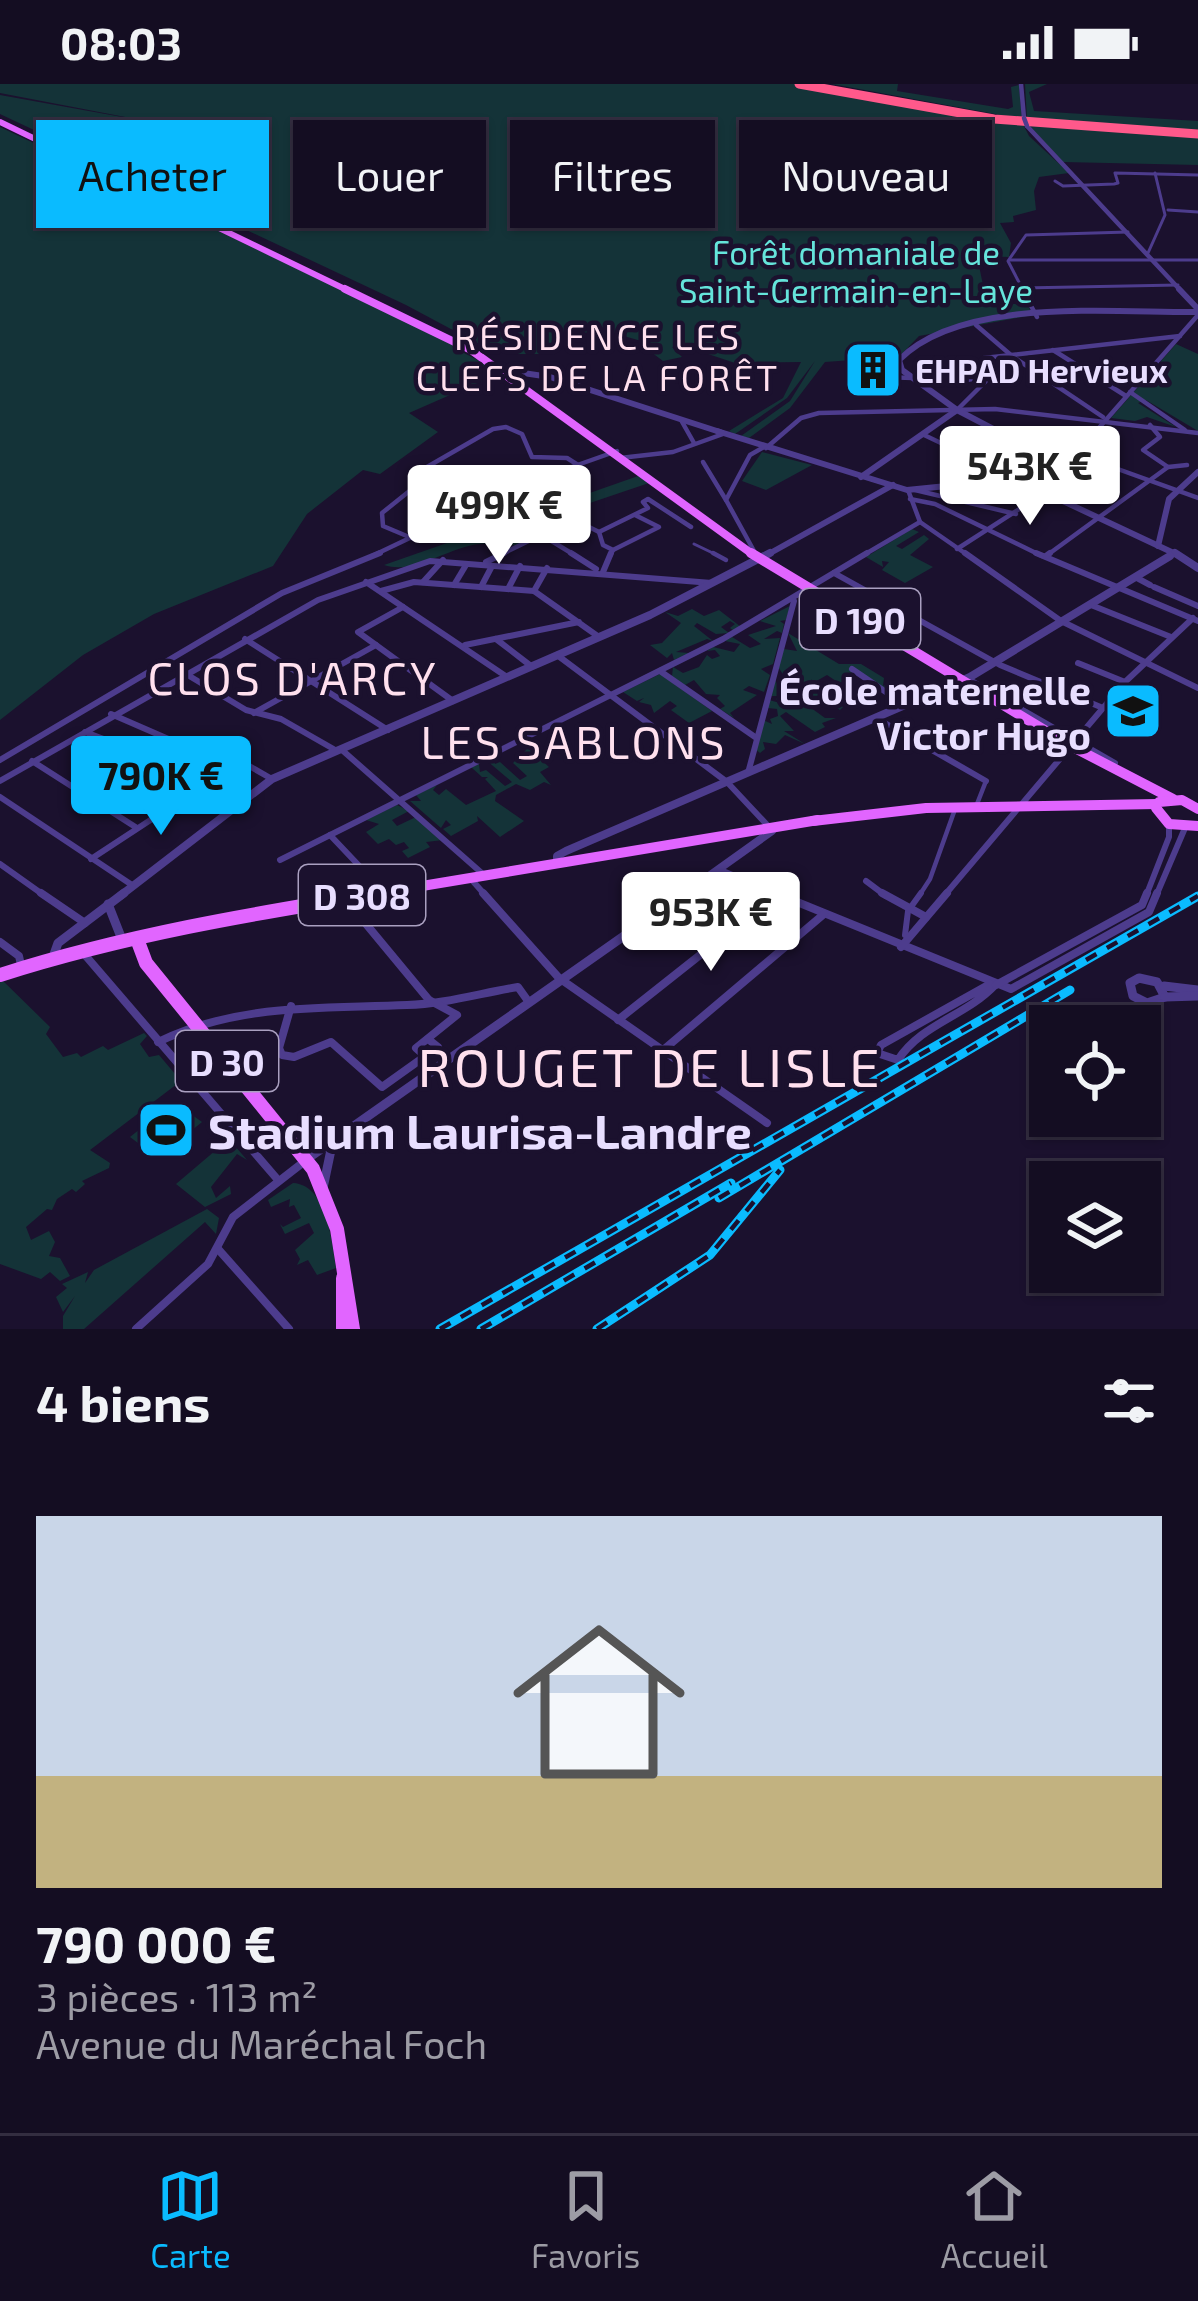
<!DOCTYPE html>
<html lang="fr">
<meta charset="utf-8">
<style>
:root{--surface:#140d22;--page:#211b2f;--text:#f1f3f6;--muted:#9d9ca5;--line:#332d40;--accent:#0abbff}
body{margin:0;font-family:"Exo 2",sans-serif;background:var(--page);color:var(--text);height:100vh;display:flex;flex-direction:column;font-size:45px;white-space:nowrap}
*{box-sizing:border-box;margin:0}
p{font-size:39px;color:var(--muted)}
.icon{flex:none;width:66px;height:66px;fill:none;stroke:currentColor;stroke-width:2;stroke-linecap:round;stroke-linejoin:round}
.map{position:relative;height:1245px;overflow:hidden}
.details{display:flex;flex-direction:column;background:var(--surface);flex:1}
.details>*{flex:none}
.guide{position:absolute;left:36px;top:36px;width:1128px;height:108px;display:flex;gap:24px}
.controls{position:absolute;left:1029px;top:921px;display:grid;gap:24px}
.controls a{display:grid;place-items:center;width:132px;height:132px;border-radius:0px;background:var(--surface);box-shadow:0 3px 9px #0004,0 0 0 3px var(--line);font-size:60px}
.price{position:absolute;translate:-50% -102px;padding:0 27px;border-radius:12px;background:#fff;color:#222;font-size:39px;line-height:78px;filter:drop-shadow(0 3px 6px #0008)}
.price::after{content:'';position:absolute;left:50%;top:72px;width:36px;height:27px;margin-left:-18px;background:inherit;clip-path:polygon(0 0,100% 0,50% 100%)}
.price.current{background:var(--accent);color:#111}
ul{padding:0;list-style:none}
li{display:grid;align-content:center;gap:24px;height:636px;padding:0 36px}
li+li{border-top:3px solid var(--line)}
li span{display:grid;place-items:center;height:372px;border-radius:0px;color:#555}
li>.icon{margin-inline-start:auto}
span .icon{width:216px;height:216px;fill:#fffc;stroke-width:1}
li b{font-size:51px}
h2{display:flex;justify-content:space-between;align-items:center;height:144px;padding:0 36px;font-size:51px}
.chip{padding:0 42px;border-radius:0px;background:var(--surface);box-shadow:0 3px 9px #0004,0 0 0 3px var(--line);font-size:42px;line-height:108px}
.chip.current{background:var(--accent);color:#111}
.status{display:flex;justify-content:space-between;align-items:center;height:84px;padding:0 60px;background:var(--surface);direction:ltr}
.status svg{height:33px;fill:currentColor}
.tabs{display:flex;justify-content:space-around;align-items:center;height:168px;border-top:3px solid var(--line);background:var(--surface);font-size:33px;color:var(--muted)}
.tabs a{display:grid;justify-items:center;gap:6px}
.tabs .current{color:var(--accent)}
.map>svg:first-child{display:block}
.green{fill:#143338}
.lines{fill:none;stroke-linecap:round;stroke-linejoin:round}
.pedestrian-far2{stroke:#4d3c8d;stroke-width:3}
.pedestrian-far1{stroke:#4d3c8d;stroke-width:4.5}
.pedestrian{stroke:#4d3c8d;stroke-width:6}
.minor-far3{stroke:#4d3c8d;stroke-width:3}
.minor-far2{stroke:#4d3c8d;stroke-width:4.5}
.minor-far1{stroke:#4d3c8d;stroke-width:6}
.minor{stroke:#4d3c8d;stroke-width:8}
.tertiary-far3{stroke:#4d3c8d;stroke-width:4.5}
.tertiary-far2{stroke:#4d3c8d;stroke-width:6}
.tertiary-far1{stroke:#4d3c8d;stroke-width:8}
.tertiary{stroke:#4d3c8d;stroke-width:9}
.primary-far3{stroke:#e165ff;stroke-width:6}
.primary-far2{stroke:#e165ff;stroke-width:8}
.primary-far1{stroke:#e165ff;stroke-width:10}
.primary{stroke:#e165ff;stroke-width:14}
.motorway{stroke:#ff598b;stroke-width:9}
.rail-casing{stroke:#0abbff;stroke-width:9}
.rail{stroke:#1b112e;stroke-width:4.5;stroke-dasharray:12;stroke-linecap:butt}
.tertiary-bridge{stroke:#4d3c8d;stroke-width:4.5}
.labels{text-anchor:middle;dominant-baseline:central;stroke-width:9;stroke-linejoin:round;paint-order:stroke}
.far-park-label{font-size:33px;fill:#65e4db;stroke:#1b112e}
.far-poi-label{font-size:33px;font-weight:bold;fill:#e8deff;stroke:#1b112e;text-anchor:start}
.far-neighbourhood-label{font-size:36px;letter-spacing:3px;fill:#ffe0ee;stroke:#1b112e}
.shield{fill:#1b112e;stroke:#aaa0c0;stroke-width:3}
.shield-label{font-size:36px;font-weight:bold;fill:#e8deff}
.poi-label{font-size:39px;font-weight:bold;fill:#e8deff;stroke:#1b112e;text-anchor:end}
.quarter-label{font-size:45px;letter-spacing:3px;fill:#ffe0ee;stroke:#1b112e}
.near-poi-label{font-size:48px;font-weight:bold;fill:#e8deff;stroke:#1b112e;text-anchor:start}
.near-quarter-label{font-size:54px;letter-spacing:3px;fill:#ffe0ee;stroke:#1b112e}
</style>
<div class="status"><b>08:03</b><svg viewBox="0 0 49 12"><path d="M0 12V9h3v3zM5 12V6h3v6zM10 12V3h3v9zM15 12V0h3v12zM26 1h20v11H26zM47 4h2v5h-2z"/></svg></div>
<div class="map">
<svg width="1198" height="1245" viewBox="0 0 1198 1245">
<rect width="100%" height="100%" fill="#1b112e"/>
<g class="green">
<polygon points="0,0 796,0 1023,40 1029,52 1069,89 1039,93 1034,107 1036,126 1013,132 1014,138 1000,139 1011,159 1009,173 977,172 983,201 1005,220 1027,220 1033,231 919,252 895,277 880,274 825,278 790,324 749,354 741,352 790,317 815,277 787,314 735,350 729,347 783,314 801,278 735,279 681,261 672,263 682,273 663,277 651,268 662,263 610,248 571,249 554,256 542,270 511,270 486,258 479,260 406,221 0,30 0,11 172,42 0,9"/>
<polygon points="832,0 898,0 897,7 1008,25 1013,23 1011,3 1019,1 1022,35"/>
<polygon points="1025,0 1047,0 1029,8 1034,27 1198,37 1198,46 1027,35"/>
<polygon points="1029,41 1198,51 1198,81 1063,78"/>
<polygon points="0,43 466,265 462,268 489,282 468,287 482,297 409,329 438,348 380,390 363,386 307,430 273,482 154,530 83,571 0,636"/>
<polygon points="1176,260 1198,270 1198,347 1146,316 1138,319 1176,343 1147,333 1135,337 1111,334"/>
<polygon points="762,368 812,381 766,406 742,397"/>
<path d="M641,391L649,399L525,441L530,445H519L527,451L525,457L515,462L510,460L516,456L512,454L499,461C460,451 421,493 384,481Z"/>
<polygon points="912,445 919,448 896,462 902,465 924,451 929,455 910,471 933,483 905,499 882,486 889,478 882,477 883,483 866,473"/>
<polygon points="790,522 786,536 780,537 784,540 782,549 777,547 764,555 780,554 773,580 761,585 770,591 764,608 749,602 743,606 757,611 730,629 734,634 720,625 725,622 717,614 720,611 706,610 694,596 685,601 672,592 673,583 683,589 699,583 707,571 712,575 720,572 715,566 707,567 713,563 734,568 740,560 725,557 732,553 750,564 761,560 748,551 776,542 760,537"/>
<polygon points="692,525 704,532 719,526 741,543 734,547 730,544 735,540 730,537 721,543 729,549 716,550 697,539 694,542 713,557 707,555 676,568 689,569 674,576 672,569 667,574 650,561 662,559 681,539 665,528 678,532"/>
<polygon points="788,549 839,580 861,580 884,594 883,602 892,598 916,612 903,618 902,610 896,613 853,589 845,594 848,597 839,599 827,591 813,599 811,595 811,602 843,623 840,626 822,614 811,615 807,621 825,634 836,634 822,639 825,643 815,648 786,628 780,632 794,647 784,647 805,660 785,651 776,660 763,658 765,665 760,669 755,665 763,636 772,640 770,635 778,632 777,625 768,624 769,616 780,619 776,615 779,612 771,612 775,596 782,609 792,603 778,583 784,565 797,567"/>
<polygon points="660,590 712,627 689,639 671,626 677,622 670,617 654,629 651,621 639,618 644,614 637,617 623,608"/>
<polygon points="528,664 549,683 540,688 551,701 544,698 530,706 516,700 496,711 495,717 524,737 500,753 477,732 478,737 451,752 443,745 451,741 446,736 441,744 410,717 421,717 416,711 437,701 433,706 439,711 446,705 466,721 496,707 485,695 488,693 482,693 471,683 479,680 480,688 486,686 505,702 512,698 486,676 494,672 495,680 500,678 520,696 527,692 513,679"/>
<polygon points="397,721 409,727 392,736 397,742 416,733 443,756 426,758 430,763 408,774 402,767 409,764 404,758 396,761 389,755 378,760 366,748 379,740 366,736"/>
<polygon points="0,894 50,943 46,950 63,973 77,969 81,973 103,962 108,966 144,949 147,952 140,960 149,973 159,971 181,997 90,1066 110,1079 109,1084 82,1097 85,1100 76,1108 72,1105 57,1115 52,1126 47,1125 26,1143 31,1156 49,1147 55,1158 49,1172 60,1174 70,1192 60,1197 50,1188 41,1195 0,1180"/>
<polygon points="174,1018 202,1038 158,1074 130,1053"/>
<polygon points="229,1055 247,1076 237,1070 211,1103 216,1114 230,1102 231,1110 205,1123 176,1100"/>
<path d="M293,1099C327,1101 332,1157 336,1184L317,1191L308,1176L297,1181L300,1175L295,1166L314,1149L309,1139L285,1150L280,1140L283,1143L301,1134L294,1121L289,1123L290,1115L271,1123L268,1116Z"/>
<polygon points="207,1125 219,1134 216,1150 205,1138 84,1245 63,1245 63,1232 75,1212 63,1228 56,1213 67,1204 62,1200 88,1188 85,1199 94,1186"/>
</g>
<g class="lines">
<polyline class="pedestrian-far2" points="694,460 719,472"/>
<g class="pedestrian-far1">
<polyline points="713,469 726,476"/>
<polyline points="977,720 986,697"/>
<polyline points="919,812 930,795 954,728"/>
</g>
<polyline class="pedestrian" points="905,851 908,827 921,809"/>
<g class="minor-far3">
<polyline points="1055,97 1063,102 1114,100 1118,99 1115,89 1198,91"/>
<polyline points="1168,126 1198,128"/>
<polyline points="1148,169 1165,131 1155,89"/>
<polyline points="1010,176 1198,176"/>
<polyline points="1022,204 1178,201"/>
<polyline points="1024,208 1008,177 1026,151 1128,148"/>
</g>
<g class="minor-far2">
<polyline points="1022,205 1037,233"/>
<polyline points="976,241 1012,272 1103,333"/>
<polyline points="1053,266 1126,312"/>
<polyline points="851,292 913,294"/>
<polyline points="950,299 989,292"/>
<polyline points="1130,308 1185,346"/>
<polyline points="958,325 989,294 980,280 984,274 1180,252"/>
<polyline points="681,336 694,359"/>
<polyline points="1150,341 1160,353 1143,366 1168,383"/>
<polyline points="922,350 943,360"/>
<polyline points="766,364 801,334 819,329 995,325 1198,349"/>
<polyline points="1076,370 1198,231"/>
<polyline points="1045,372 1076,370 1198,414"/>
<polyline points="620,374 673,368 723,350"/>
<polyline points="703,378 726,416"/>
<polyline points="1010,383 1004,379 1029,364"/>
<polyline points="908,406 920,438 969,472"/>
<polyline points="915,406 1016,430"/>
<polyline points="910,415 935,420 1042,472"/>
<polyline points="527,442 576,472"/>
<polyline points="599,448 648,424 643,418 648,415 691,443"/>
<polyline points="544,452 579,438 599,448 603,461 613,466"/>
<polyline points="414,455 383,442 382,429 417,401 420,387 493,345 506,343 522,350 532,373 567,374 578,381"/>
<polyline points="957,465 1094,377"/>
<polyline points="754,467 726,416 750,371 764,363"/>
<polyline points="372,472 521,401 617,367"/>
<polyline points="498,472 541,451"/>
<polyline points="610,472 613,466 659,443 635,431"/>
<polyline points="862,472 920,438"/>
<polyline points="1046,472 1168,383 1187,381"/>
</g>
<g class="minor-far1">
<polyline points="571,469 596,485"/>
<polyline points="965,469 1061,537 1198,604"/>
<polyline points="1036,469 1198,537"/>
<polyline points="1046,472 1050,469"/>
<polyline points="486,478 504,469"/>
<polyline points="603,488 611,469"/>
<polyline points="834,489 1000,581 1103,624"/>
<polyline points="1137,494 1150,501"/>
<polyline points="366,498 507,593"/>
<polyline points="423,498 443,476"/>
<polyline points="454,501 466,481"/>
<polyline points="481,503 492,482"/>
<polyline points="1154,503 1198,522"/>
<polyline points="508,505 520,482"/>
<polyline points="381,507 414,498 534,507 599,553"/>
<polyline points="534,507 547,484"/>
<polyline points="1091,521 1171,553"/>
<polyline points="403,523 358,548 453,617"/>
<polyline points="245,555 388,646"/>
<polyline points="496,555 531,582"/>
<polyline points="465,561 579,538"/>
<polyline points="557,571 727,698 771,745"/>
<polyline points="1078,579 1125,598"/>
<polyline points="852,585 905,621"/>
<polyline points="660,587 755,653"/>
<polyline points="186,590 246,626 281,635 337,667"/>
<polyline points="970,596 1115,679"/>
<polyline points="254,629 376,561"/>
<polyline points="111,630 219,677 244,679 272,695"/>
<polyline points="876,634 986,697"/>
<polyline points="85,648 250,710"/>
<polyline points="342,666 484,791"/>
<polyline points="0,676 282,509 380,469"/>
<polyline points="32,677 137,744"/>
<polyline points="748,689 794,517"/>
<polyline points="0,697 318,516 430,477 712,499"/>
<polyline points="0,713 132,801"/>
<polyline points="93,715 187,663"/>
<polyline points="330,751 383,807"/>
<polyline points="91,775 184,714 229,726"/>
<polyline points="280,776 723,555 867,469"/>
<polyline points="0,780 45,812"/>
<polyline points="718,785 783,812"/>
<polyline points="471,795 486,812"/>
<polyline points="866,797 886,812"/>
<polyline points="944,812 1125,598 1193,534"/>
<polyline points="1146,812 1169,753 1169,740"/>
<polyline points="1156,812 1185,744"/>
</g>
<g class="minor">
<polyline points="41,809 85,839"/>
<polyline points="483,809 559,894 767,1039"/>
<polyline points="775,809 1011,905 1149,828 1157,809"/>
<polyline points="882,809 926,833"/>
<polyline points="347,817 429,916"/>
<polyline points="0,858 19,872 21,881"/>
<polyline points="901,863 947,809"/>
<polyline points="85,871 278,1096"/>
<path d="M990,900L881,961L877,969L898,976C921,940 966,932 995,901"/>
<polyline points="996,901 1142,821 1147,809"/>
<polyline points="291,922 279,964 282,971 294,973 331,958 382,1003 438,963 428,955"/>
<polyline points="618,936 777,810"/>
<path d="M158,958C239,919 319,925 407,921C444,920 481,909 518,903L528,917"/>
<polyline points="662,967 824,830"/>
<polyline points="425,972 416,964 457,931 429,916"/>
<polyline points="218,1165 289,1245"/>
<polyline points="136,1245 208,1180 233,1133 305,1077"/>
</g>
<g class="tertiary-far3">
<polyline points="1021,0 1024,34"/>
<polyline points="1027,42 1182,208"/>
</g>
<g class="tertiary-far2">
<polyline points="1179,205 1198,225"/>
<polyline points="503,286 550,293 720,348"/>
<polyline points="717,347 907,406 1016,395 1180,472"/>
<polyline points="861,393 957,326"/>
<path d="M1014,397L1045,372L957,326L902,286L899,276C961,212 1114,229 1198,228"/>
<polyline points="1158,462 1169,415 1198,388"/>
<polyline points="765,472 893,401"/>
</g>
<g class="tertiary-far1">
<polyline points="1175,469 1198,484"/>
<polyline points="557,780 557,772 566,767 970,593 1170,472"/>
<polyline points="120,812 272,695 650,531 770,469"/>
<polyline points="681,812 772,747"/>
</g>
<g class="tertiary">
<polyline points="108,820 121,853"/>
<polyline points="53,873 58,859 124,809"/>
<polygon points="1139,894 1157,898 1165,913 1147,919 1133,912 1130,899"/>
<polyline points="1164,902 1198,906"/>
<polyline points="1165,913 1198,912"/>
<polyline points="307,1075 685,809"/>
<polyline points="323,1104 332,1061"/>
</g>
<polyline class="primary-far3" points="0,38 351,208"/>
<polyline class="primary-far2" points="345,205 471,266 755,472"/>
<g class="primary-far1">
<polyline points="751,469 1071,662 1173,715"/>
<polyline points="1198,725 1182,716 1159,718 1156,724 1169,740 1198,742"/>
<polyline points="813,737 926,724 1157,720"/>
<polyline points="362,812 818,736"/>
</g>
<g class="primary">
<polyline points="137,855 146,879 313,1085 337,1145 353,1245"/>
<path d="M0,891C125,851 251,830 380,809"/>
<polyline points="343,1194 343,1245"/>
</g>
<polyline class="motorway" points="799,0 994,35 1198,50"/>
<defs>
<g id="rail">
<polyline points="719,1114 1070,906"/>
<polyline points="440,1245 1198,812"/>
<polyline points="481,1245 731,1099"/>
<polyline points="597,1245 710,1171 780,1086"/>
</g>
</defs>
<use href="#rail" class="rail-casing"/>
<use href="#rail" class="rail"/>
<polyline class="tertiary-bridge" points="1024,34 1027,42"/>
</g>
<defs>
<symbol id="building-square" viewBox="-11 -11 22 22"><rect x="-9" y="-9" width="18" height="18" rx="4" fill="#0abbff" stroke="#1b112e"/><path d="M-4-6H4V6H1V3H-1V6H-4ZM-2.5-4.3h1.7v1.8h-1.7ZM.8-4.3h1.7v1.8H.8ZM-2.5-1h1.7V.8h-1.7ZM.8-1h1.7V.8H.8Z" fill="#111"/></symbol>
<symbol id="school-square" viewBox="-11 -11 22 22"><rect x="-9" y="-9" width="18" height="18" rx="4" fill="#0abbff" stroke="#1b112e"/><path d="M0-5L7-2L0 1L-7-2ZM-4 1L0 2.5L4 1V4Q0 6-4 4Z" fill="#111"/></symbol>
<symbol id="stadium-square" viewBox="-11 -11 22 22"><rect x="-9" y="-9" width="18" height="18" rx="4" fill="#0abbff" stroke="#1b112e"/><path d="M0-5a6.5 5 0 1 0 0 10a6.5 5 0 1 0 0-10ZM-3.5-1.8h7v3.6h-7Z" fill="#111"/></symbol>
</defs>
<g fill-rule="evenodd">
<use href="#building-square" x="840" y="253" width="66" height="66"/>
<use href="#school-square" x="1100" y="594" width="66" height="66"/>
<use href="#stadium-square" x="133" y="1013" width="66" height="66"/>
</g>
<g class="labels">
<g class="far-park-label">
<text x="856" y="168">Forêt domaniale de<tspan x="856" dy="38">Saint-Germain-en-Laye</tspan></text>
</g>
<g class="far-poi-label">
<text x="915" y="286">EHPAD Hervieux</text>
</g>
<g class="far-neighbourhood-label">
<text x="598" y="251">RÉSIDENCE LES<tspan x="598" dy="41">CLEFS DE LA FORÊT</tspan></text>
</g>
<g class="shield">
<rect x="800" y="505" width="120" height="60" rx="9"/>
<rect x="299" y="781" width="126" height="60" rx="9"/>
<rect x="176" y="947" width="102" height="60" rx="9"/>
</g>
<g class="shield-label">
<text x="860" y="535">D 190</text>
<text x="362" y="811">D 308</text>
<text x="227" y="977">D 30</text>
</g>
<g class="poi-label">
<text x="1091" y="605">École maternelle<tspan x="1091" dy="45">Victor Hugo</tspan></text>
</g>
<g class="quarter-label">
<text x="293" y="593">CLOS D'ARCY</text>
<text x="574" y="657">LES SABLONS</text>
</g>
<g class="near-poi-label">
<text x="208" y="1046">Stadium Laurisa-Landre</text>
</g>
<g class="near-quarter-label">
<text x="650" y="981">ROUGET DE LISLE</text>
</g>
</g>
</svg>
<div class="controls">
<a><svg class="icon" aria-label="locate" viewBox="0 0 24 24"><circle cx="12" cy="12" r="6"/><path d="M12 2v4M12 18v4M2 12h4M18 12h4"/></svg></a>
<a><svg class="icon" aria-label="layers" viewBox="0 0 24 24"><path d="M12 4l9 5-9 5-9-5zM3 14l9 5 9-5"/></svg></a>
</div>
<b class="price" style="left:1030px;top:444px">543K €</b>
<b class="price" style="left:499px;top:483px">499K €</b>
<b class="price current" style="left:161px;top:754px">790K €</b>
<b class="price" style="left:711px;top:890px">953K €</b>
<div class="guide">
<a class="chip current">Acheter</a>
<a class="chip">Louer</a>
<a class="chip">Filtres</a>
<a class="chip">Nouveau</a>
</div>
</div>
<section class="details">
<h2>4 biens<svg class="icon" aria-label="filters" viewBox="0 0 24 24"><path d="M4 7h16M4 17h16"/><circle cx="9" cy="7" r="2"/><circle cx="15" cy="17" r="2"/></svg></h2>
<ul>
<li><span style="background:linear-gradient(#c9d6e8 70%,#c2b280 0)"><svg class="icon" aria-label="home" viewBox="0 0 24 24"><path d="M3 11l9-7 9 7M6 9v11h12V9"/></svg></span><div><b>790 000 €</b><p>3 pièces · 113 m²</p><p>Avenue du Maréchal Foch</p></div></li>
</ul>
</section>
<nav class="tabs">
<a class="current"><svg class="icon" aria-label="map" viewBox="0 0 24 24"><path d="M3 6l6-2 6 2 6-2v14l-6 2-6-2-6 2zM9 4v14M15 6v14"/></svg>Carte</a>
<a><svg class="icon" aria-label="saved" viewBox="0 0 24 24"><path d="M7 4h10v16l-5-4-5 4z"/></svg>Favoris</a>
<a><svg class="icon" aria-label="home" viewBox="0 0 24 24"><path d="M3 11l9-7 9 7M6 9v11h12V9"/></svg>Accueil</a>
</nav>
